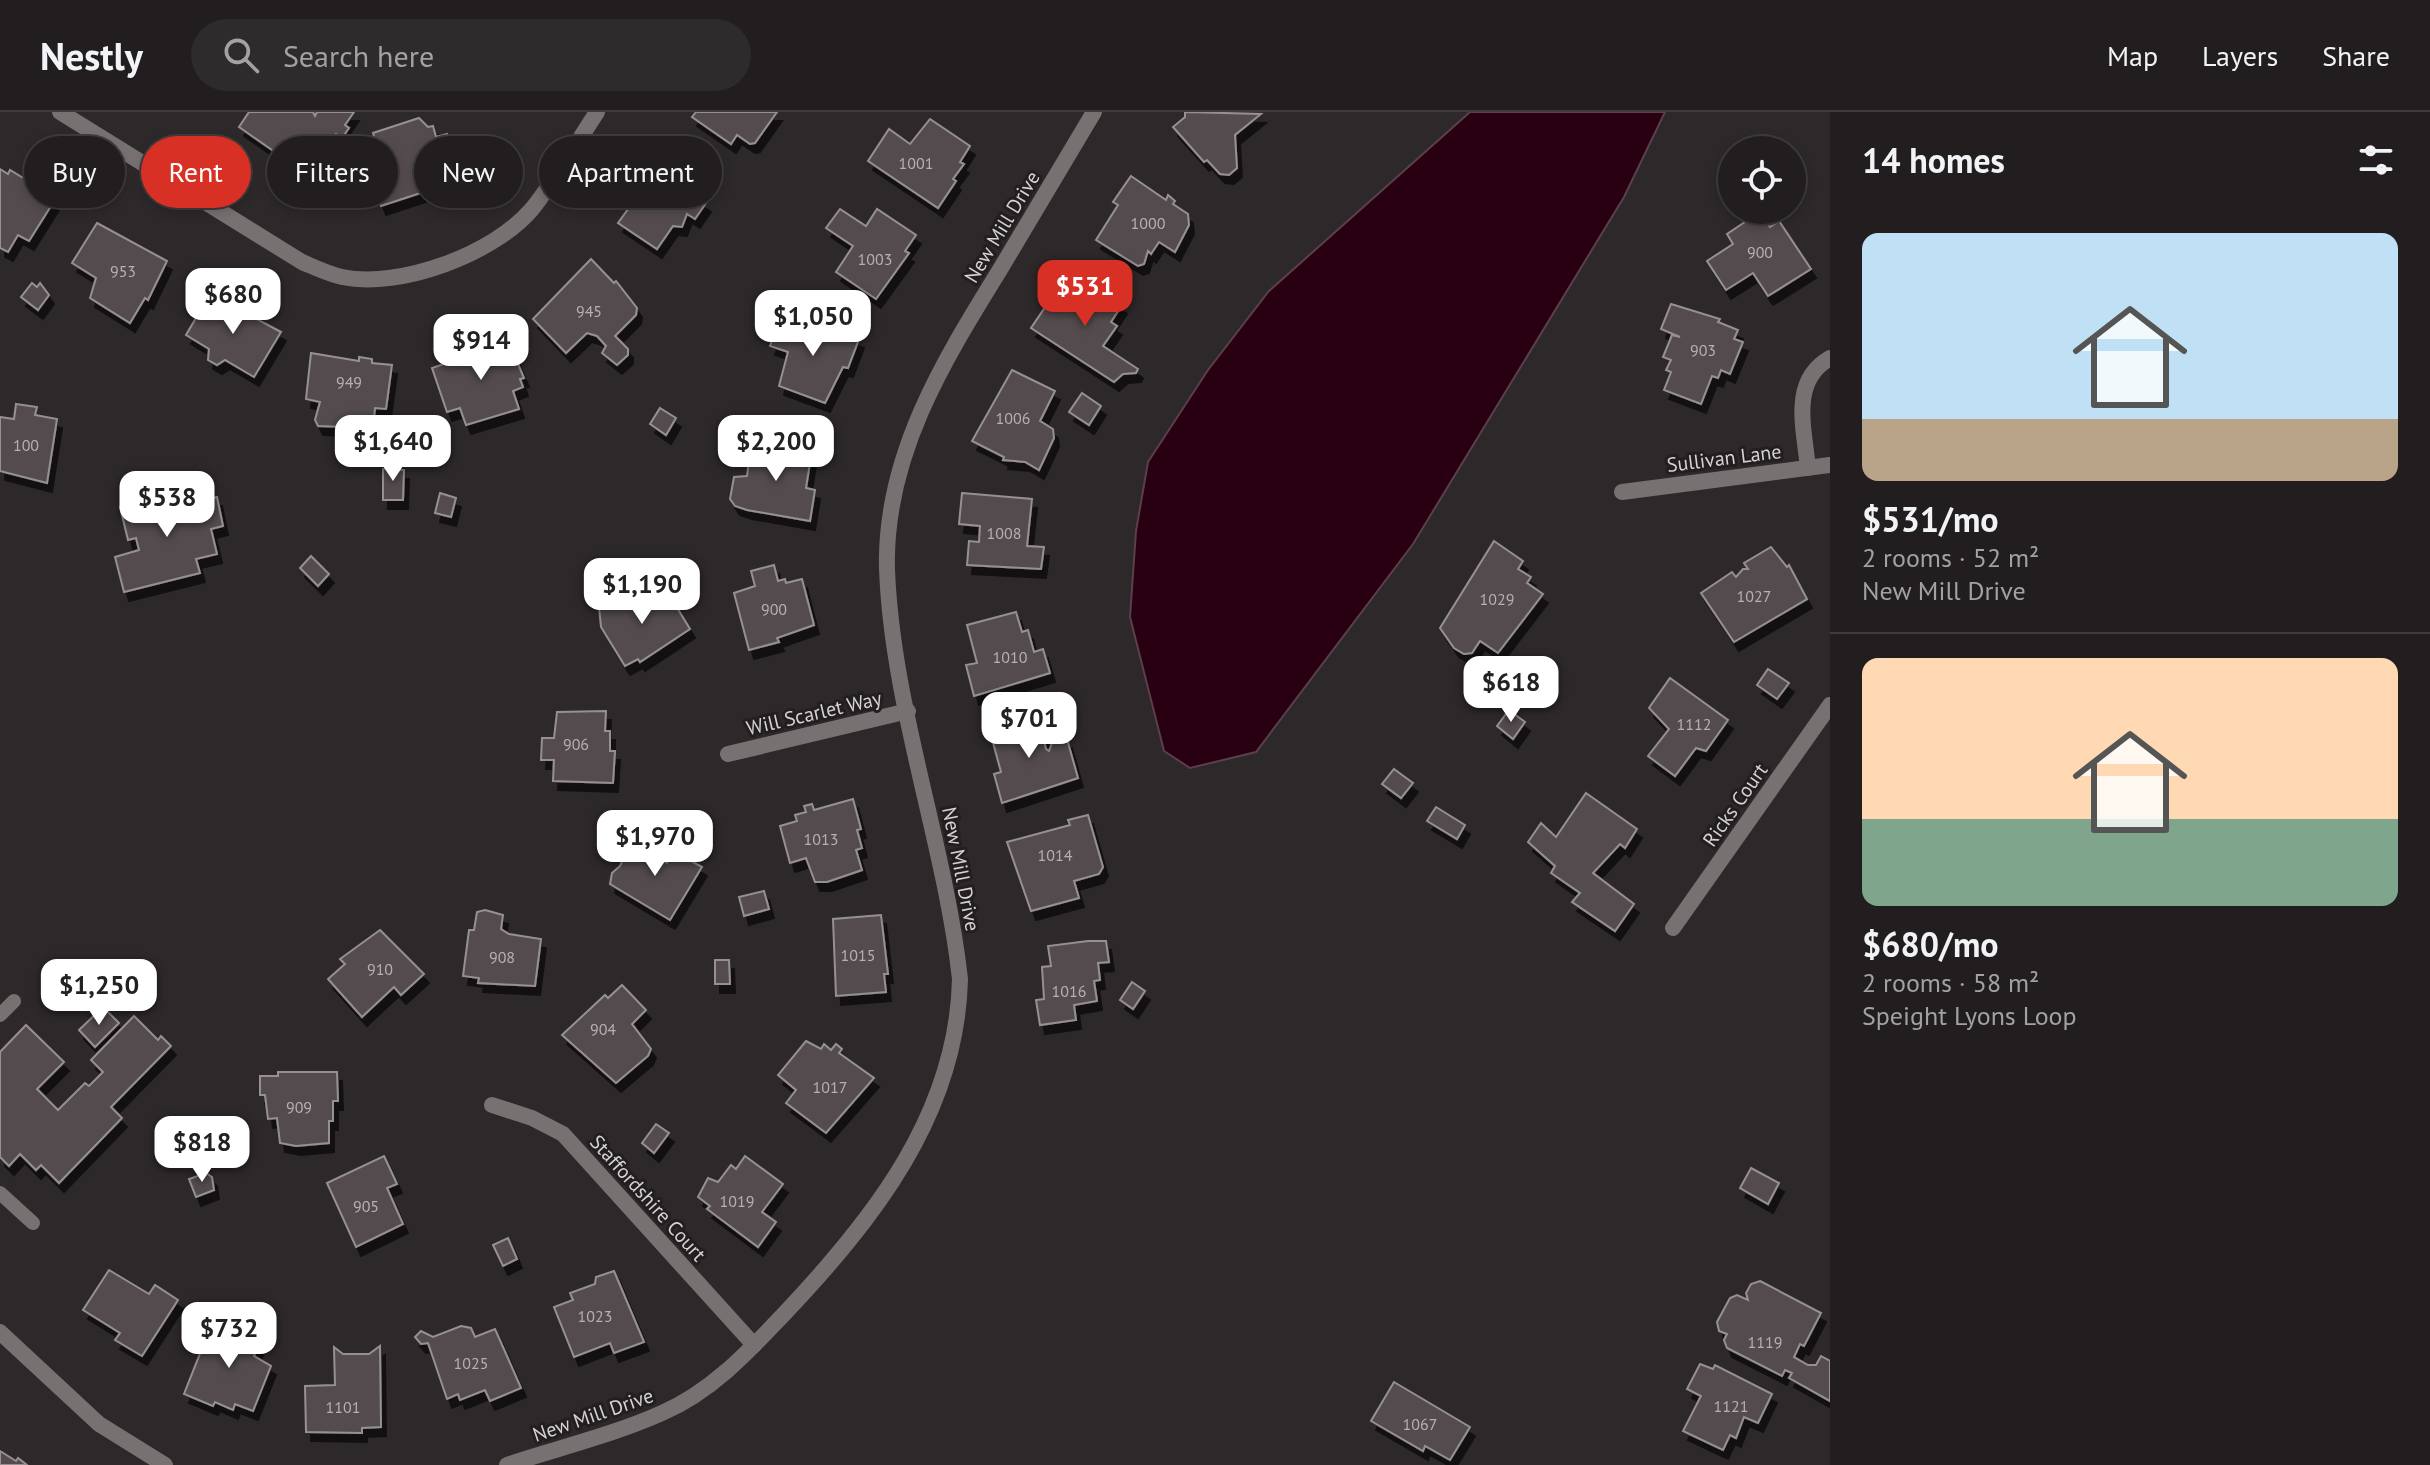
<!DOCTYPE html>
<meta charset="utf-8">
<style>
:root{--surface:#221e1f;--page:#2e2b2c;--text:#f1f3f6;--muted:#a2a2a4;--line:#3f3c3d;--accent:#d93025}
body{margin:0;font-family:"PT Sans",sans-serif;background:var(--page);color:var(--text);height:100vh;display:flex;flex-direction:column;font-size:30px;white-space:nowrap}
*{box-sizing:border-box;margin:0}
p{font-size:26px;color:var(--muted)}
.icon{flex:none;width:44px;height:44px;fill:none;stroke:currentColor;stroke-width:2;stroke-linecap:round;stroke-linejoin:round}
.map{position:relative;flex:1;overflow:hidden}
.panel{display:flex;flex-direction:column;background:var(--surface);width:600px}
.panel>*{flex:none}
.top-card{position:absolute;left:24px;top:24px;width:760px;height:72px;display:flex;gap:16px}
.controls{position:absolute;left:1718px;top:24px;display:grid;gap:16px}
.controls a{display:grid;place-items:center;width:88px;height:88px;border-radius:50%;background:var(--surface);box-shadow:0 4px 12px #0003,0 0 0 2px var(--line);font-size:40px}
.price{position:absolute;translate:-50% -68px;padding:0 18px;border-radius:16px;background:#fff;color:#222;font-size:26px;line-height:52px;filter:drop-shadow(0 2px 4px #0008)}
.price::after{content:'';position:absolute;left:50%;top:48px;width:24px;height:18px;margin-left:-12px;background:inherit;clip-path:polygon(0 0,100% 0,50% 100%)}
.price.active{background:var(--accent);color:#fff}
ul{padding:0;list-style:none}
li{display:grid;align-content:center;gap:16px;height:424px;padding:0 32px}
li+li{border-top:2px solid var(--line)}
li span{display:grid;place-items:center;height:248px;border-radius:16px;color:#555}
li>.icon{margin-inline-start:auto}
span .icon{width:144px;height:144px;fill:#fffc;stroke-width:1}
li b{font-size:34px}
h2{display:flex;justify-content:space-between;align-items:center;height:96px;padding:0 32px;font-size:34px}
.chip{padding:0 28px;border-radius:36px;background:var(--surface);box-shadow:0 4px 12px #0003,0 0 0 2px var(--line);font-size:28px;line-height:72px}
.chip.active{background:var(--accent);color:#fff}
header{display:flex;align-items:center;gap:48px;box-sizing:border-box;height:112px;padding:0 40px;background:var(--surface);border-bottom:2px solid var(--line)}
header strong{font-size:38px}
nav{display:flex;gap:44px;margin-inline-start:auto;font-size:28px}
.search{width:560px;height:72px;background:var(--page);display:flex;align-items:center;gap:20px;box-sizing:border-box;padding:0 28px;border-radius:44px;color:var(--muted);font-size:30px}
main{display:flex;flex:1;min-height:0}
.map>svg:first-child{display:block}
.water{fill:#280011;stroke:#5c3f4c;stroke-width:2}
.building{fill:#524c4e;stroke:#979092;stroke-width:2;filter:url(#shadow)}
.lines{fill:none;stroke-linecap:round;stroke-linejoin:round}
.service{stroke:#777172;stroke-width:14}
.minor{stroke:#777172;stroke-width:16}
.labels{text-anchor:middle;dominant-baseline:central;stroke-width:6;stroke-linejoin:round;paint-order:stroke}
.number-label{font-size:16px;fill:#b5b1b2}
.street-label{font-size:20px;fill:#d6d3d4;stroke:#231e20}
</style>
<header>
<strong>Nestly</strong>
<div class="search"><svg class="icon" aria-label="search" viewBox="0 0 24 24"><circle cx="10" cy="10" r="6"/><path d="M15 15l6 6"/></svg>Search here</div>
<nav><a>Map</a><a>Layers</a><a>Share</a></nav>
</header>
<main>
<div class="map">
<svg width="1830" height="1353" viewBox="0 0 1830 1353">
<defs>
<filter id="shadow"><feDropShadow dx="5" dy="9" stdDeviation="0" flood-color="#0009"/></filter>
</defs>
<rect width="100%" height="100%" fill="#2d2829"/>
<polygon class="water" points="1470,0 1665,0 1624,85 1413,432 1256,640 1190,656 1164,639 1130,505 1136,419 1148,350 1208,258 1269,179"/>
<g class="building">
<polygon points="249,0 313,0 315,4 317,0 354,0 345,13 349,16 342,26 336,22 310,59 285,41 282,45 239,15"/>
<polygon points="696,0 777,0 755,31 750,32 737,23 731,32 692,5"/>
<polygon points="1185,0 1261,2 1235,23 1237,56 1229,63 1220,62 1207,48 1204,50 1173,15 1185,5"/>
<polygon points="419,6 428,15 433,14 436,25 447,22 460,68 381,94 367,55 370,54 367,44 378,40 373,21"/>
<polygon points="930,7 970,34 960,50 964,52 953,67 956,69 938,96 868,49 889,17 910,32"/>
<polygon points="665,46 702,71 694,83 706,91 695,107 687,102 682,115 673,114 657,137 618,111"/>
<polygon points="0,57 8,62 10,58 56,86 29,129 18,123 8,140 0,136"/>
<polygon points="1131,64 1166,88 1168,83 1175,89 1173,92 1188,102 1189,113 1175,140 1159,130 1151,142 1148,139 1144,152 1138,154 1096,128 1118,93 1113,90"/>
<polygon points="840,97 866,114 877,97 916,123 905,139 909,141 876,187 836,160 853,134 826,116"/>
<polygon points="1760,100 1770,115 1779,109 1811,157 1768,184 1753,161 1726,178 1707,149 1733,132 1727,122"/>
<polygon points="97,111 167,149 148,188 145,186 130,211 90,186 96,166 72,151"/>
<polygon points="591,147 614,171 616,169 637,196 636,203 615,224 628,237 628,243 617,253 602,241 606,234 597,224 587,221 566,241 533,207"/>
<polygon points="1078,164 1122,193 1111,210 1117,214 1103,234 1138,257 1136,261 1123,262 1114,270 1031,216 1048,191 1057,197"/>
<polygon points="32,171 37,175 40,171 49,183 38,198 21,185"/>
<polygon points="210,182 281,220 254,265 225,248 217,253 208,248 209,237 186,223"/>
<polygon points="1671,192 1720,207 1718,210 1738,218 1734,227 1743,230 1730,262 1721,258 1718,266 1712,264 1701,292 1664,278 1671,260 1666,258 1671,248 1663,245 1672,223 1680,225 1661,217"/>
<polygon points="802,205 859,227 848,256 843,255 825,291 779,274 788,240 770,234 779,211 797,218"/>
<polygon points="507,226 524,266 520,267 523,275 513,279 519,297 466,313 460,296 447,300 432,256 458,247 457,242"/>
<polygon points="311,241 359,249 359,245 372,247 372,251 392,253 386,297 375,296 373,316 318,314 315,308 320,290 306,287"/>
<polygon points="1012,258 1055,279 1040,309 1053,317 1054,326 1039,358 1025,350 1003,348 1004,345 972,329"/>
<polygon points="1082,281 1101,294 1089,313 1069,300"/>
<polygon points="16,292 37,295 35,303 57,307 47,371 0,359 0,305 14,307"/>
<polygon points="660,296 676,306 666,323 650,312"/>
<polygon points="759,330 812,338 806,376 815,378 810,409 747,398 735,394 730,387 734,365 747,364 749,349 756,350"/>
<polygon points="390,350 397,350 397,358 404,358 403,388 383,388 383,357 390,357"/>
<polygon points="180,380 183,393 217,385 223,414 211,417 217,442 196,447 200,461 124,480 115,445 139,438 136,426 128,428 120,395"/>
<polygon points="440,381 456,386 451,405 435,401"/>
<polygon points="962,381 1032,387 1027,434 1044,435 1041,457 967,453 969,429 979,430 980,414 959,412"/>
<polygon points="1494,429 1523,449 1518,457 1531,465 1527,471 1543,482 1498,541 1480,529 1472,541 1464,542 1454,536 1440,516"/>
<polygon points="1771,435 1787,455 1789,453 1807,487 1734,530 1701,481 1732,460 1736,465 1743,457 1748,457 1744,451"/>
<polygon points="311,444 329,462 318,474 300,456"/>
<polygon points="774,453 778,469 785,467 786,471 802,467 814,513 777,526 779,530 749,538 734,481 755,474 751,459"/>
<polygon points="665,476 690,517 640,550 638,547 625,554 601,515 599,495 621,482 630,496"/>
<polygon points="1016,500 1022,520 1028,518 1034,540 1043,537 1050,561 974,584 966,553 977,551 967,513"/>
<polygon points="1768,557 1789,571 1777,587 1757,573"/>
<polygon points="1670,566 1728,608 1706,639 1696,636 1675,664 1648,644 1669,617 1649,596"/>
<polygon points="1509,598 1525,610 1513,627 1497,614"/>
<polygon points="606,599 605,619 610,619 610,639 615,639 613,671 553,669 554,648 541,648 542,626 554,626 557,600"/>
<polygon points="1038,603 1046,637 1049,639 1052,631 1067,627 1078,666 1002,691 994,662 1001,660 989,616"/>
<polygon points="1394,657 1413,671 1401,686 1382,672"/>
<polygon points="1586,681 1637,717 1625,736 1620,732 1593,761 1634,792 1615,819 1572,790 1580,781 1551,761 1555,754 1528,730 1541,711 1556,725"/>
<polygon points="853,687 861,717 857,718 862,736 856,738 862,758 827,770 815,770 806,746 790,751 780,714 797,709 795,703 806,700 804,694 812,692 814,698"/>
<polygon points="1436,695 1465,713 1457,727 1427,709"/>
<polygon points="1088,703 1103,755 1099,762 1074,769 1079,786 1031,799 1007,730 1070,713 1068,708"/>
<polygon points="642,728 649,732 651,742 667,751 671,738 702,755 670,808 610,772 612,761 620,754 632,729"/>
<polygon points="764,779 769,797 744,804 739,785"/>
<polygon points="485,798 503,803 501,817 509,822 541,827 535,874 478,871 479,866 463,864 469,818 474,818 477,800"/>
<polygon points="881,803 888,862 884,862 886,880 836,884 833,807"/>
<polygon points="380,818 424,862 401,883 394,875 362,905 328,867 345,852 340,847"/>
<polygon points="1088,829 1106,829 1109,850 1098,851 1100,868 1094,869 1097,889 1074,893 1076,908 1040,913 1036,888 1044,887 1042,855 1051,854 1048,834"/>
<polygon points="715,848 729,848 730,872 715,872"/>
<polygon points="1132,870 1145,879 1133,897 1120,888"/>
<polygon points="622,873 646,898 632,912 651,937 648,944 616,971 562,923 605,883 608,886"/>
<polygon points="103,895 119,911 95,935 79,918"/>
<polygon points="134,904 158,928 161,924 171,934 111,995 122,1006 59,1071 41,1053 36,1058 20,1042 9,1054 0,1045 0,940 26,913 64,950 37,977 58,998 85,971 89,974 103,960 91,948"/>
<polygon points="806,929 821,937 824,932 831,938 836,932 842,937 839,941 874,966 826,1021 786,991 796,978 778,963"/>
<polygon points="278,960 337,960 338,989 333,989 333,1009 329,1009 329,1031 296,1034 280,1031 277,1006 268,1007 265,983 260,983 260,964 278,964"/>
<polygon points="656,1012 669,1021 654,1041 642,1031"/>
<polygon points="384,1044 397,1072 387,1076 403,1112 356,1135 327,1071"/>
<polygon points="745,1044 783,1072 762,1100 776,1110 758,1135 707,1097 710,1094 698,1085 708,1066 718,1070 731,1053 736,1057"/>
<polygon points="1751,1056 1779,1071 1768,1092 1740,1076"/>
<polygon points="206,1061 212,1065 214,1078 196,1085 189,1067"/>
<polygon points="508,1126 517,1147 503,1154 493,1133"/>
<polygon points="109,1158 149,1182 155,1173 178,1188 142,1244 115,1228 120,1221 83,1198"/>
<polygon points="614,1159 644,1230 614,1241 610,1231 574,1245 554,1195 573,1188 570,1181 595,1172 596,1165"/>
<polygon points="1760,1169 1821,1201 1804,1234 1800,1232 1794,1245 1808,1253 1816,1253 1821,1244 1830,1249 1830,1289 1789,1266 1792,1261 1785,1258 1782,1264 1727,1236 1724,1228 1727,1222 1719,1219 1717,1210 1730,1186 1737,1183 1748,1188 1746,1181 1751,1172"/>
<polygon points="219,1214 238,1222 240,1218 251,1222 265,1217 254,1244 271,1254 253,1299 235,1292 233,1298 215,1290 213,1294 184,1282 207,1224 211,1226"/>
<polygon points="461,1214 471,1216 475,1225 495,1217 521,1276 490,1289 485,1278 460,1288 458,1282 447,1287 428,1231 421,1232 415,1225 421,1219 433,1225"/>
<polygon points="380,1234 381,1315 362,1316 362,1321 306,1320 305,1274 335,1273 334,1235 343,1242 369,1242"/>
<polygon points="1700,1252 1713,1257 1715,1253 1772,1282 1758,1311 1744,1305 1736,1326 1730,1323 1723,1338 1683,1319 1701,1284 1687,1277"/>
<polygon points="1394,1270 1470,1315 1450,1348 1425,1334 1423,1339 1371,1309"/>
<polygon points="0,1339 16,1349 18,1346 27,1353 0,1353"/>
</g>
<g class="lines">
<g class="service">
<polyline points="0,903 14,889"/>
<polyline points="0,1081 33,1111"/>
</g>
<g class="minor">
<path d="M60,0L302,150C314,155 328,162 342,165C400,177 494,142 532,97C556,67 576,32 597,0"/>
<path d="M1808,356C1804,315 1790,269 1830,246"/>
<polyline points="1622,380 1830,353"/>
<polyline points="728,642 908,599"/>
<polyline points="1673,816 1830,593"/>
<polyline points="492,993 532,1006 563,1022 754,1233"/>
<polyline points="0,1220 99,1312 165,1353"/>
<path d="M507,1353C558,1336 613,1323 662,1301C711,1280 748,1240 784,1202C873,1108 957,1002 960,867C945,731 892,594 887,457C884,344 944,248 1001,156C1032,104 1063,52 1094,0"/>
</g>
</g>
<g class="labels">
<g class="number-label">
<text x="916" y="51">1001</text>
<text x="1148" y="111">1000</text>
<text x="1760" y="140">900</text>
<text x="875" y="147">1003</text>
<text x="123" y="159">953</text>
<text x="589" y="199">945</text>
<text x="1703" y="238">903</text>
<text x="349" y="270">949</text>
<text x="1013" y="306">1006</text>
<text x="26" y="333">100</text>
<text x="1004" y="421">1008</text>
<text x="1754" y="484">1027</text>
<text x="1497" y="487">1029</text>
<text x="774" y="497">900</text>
<text x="1010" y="545">1010</text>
<text x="1694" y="612">1112</text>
<text x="576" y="632">906</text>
<text x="821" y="727">1013</text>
<text x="1055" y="743">1014</text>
<text x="858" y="843">1015</text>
<text x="502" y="845">908</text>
<text x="380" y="857">910</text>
<text x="1069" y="879">1016</text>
<text x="603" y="917">904</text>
<text x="830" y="975">1017</text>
<text x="299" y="995">909</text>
<text x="737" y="1089">1019</text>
<text x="366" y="1094">905</text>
<text x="595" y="1204">1023</text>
<text x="1765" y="1230">1119</text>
<text x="471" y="1251">1025</text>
<text x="1731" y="1294">1121</text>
<text x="343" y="1295">1101</text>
<text x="1420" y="1312">1067</text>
</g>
<g class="street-label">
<text transform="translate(1002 115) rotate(-59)">New Mill Drive</text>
<text transform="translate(1724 346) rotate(-7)">Sullivan Lane</text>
<text transform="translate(814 601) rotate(-13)">Will Scarlet Way</text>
<text transform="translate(1735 693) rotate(-55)">Ricks Court</text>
<text transform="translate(961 757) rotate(79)">New Mill Drive</text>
<text transform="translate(648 1086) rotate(48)">Staffordshire Court</text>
<text transform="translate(593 1303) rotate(-19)">New Mill Drive</text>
</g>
</g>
</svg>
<div class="controls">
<a><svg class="icon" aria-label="locate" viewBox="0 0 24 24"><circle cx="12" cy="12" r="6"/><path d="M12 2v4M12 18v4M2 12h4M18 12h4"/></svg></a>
</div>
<b class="price active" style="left:1085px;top:216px">$531</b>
<b class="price" style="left:233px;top:224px">$680</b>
<b class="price" style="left:813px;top:246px">$1,050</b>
<b class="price" style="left:481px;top:270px">$914</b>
<b class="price" style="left:393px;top:371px">$1,640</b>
<b class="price" style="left:776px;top:371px">$2,200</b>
<b class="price" style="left:167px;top:427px">$538</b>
<b class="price" style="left:642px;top:514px">$1,190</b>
<b class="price" style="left:1511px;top:612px">$618</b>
<b class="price" style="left:1029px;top:648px">$701</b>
<b class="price" style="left:655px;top:766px">$1,970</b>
<b class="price" style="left:99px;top:915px">$1,250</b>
<b class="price" style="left:202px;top:1072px">$818</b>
<b class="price" style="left:229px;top:1258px">$732</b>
<div class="top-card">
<a class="chip">Buy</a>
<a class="chip active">Rent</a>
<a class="chip">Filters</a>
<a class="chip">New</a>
<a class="chip">Apartment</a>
</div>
</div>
<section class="panel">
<h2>14 homes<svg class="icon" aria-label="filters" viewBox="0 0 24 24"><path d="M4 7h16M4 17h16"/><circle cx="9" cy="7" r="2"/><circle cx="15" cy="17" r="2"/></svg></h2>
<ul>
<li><span style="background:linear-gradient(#bfe0f5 75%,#b9a48a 0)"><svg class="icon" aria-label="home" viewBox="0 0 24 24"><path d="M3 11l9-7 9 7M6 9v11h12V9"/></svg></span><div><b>$531/mo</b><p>2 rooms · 52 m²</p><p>New Mill Drive</p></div></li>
<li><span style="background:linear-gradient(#ffd9b3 65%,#7fa58c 0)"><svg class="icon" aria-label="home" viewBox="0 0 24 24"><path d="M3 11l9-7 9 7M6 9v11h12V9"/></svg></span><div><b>$680/mo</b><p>2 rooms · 58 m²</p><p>Speight Lyons Loop</p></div></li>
</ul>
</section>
</main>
